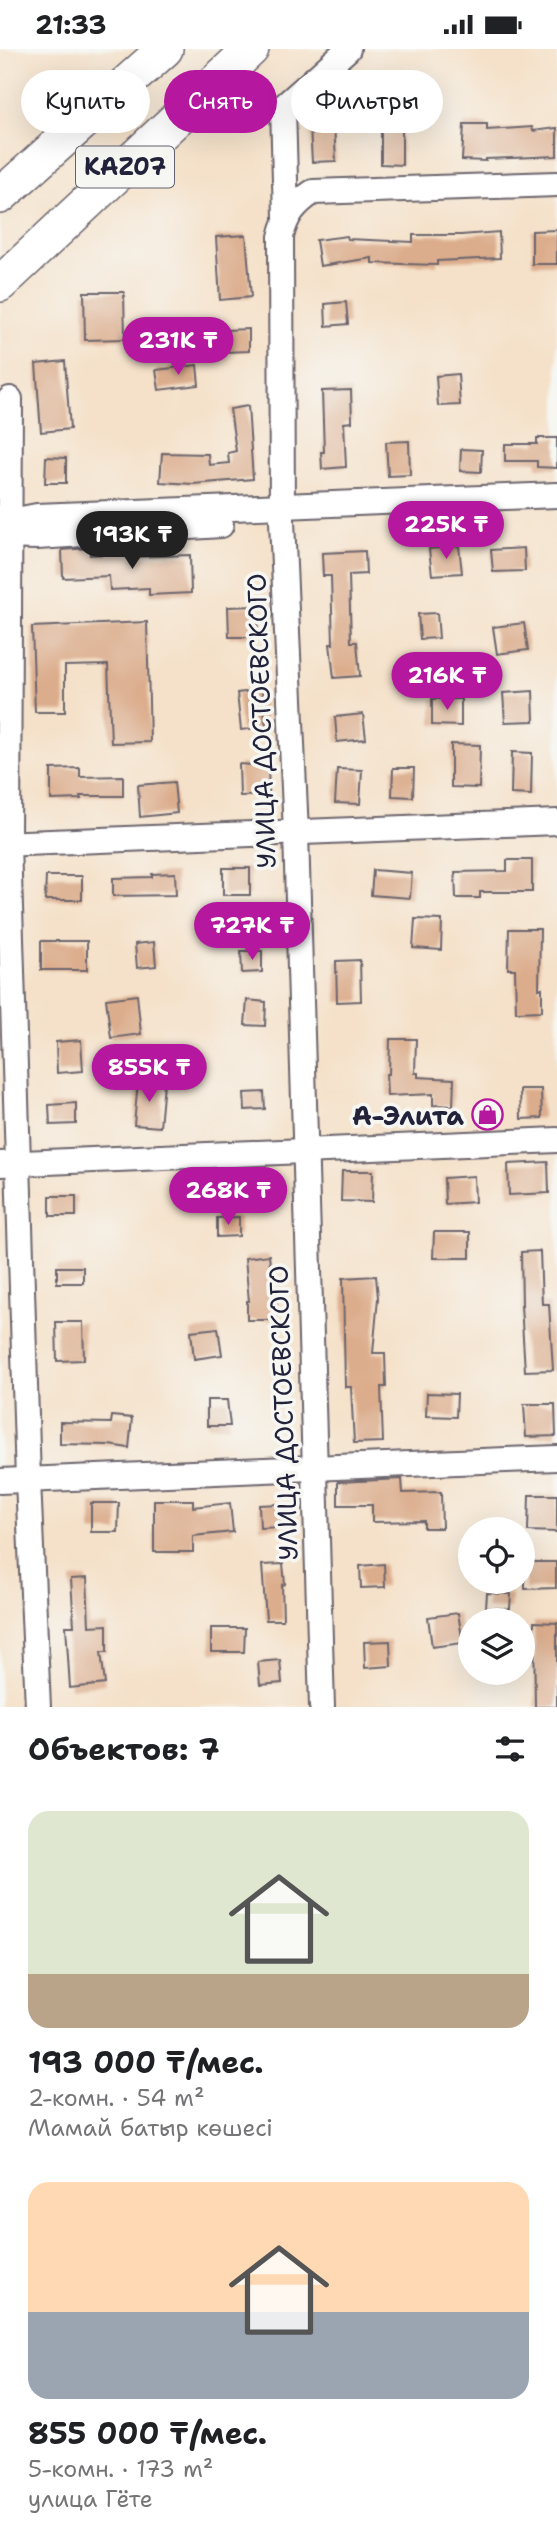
<!DOCTYPE html>
<html lang="ru">
<meta charset="utf-8">
<style>
:root{--surface:#fff;--page:#f6f6f6;--text:#202124;--muted:#757577;--accent:#b5179e}
body{margin:0;font-family:"Shantell Sans",sans-serif;background:var(--page);color:var(--text);height:100vh;display:flex;flex-direction:column;font-size:26px;white-space:nowrap}
*{box-sizing:border-box;margin:0}
p{font-size:23px;color:var(--muted)}
.icon{flex:none;width:38px;height:38px;fill:none;stroke:currentColor;stroke-width:2;stroke-linecap:round;stroke-linejoin:round}
.map{position:relative;height:1658px;overflow:hidden}
.drawer{display:flex;flex-direction:column;background:var(--surface);flex:1}
.drawer>*{flex:none}
.top-card{position:absolute;left:21px;top:21px;width:516px;height:63px;display:flex;gap:14px}
.fabs{position:absolute;left:458px;top:1468px;display:grid;gap:14px}
.fabs a{display:grid;place-items:center;width:77px;height:77px;border-radius:50%;background:var(--surface);box-shadow:0 7px 28px #0002;font-size:35px}
.price{position:absolute;translate:-50% -60px;padding:0 16px;border-radius:24px;background:var(--accent);color:#fff;font-size:23px;line-height:46px;filter:drop-shadow(0 2px 4px #0008)}
.price::after{content:'';position:absolute;left:50%;top:42px;width:21px;height:16px;margin-left:-10px;background:inherit;clip-path:polygon(0 0,100% 0,50% 100%)}
.price.current{background:#222;color:#fff}
ul{padding:0;list-style:none}
li{display:grid;align-content:center;gap:14px;height:371px;padding:0 28px}
li span{display:grid;place-items:center;height:217px;border-radius:21px;color:#555}
li>.icon{margin-inline-start:auto}
span .icon{width:126px;height:126px;fill:#fffc;stroke-width:1}
li b{font-size:30px}
h2{display:flex;justify-content:space-between;align-items:center;height:84px;padding:0 28px;font-size:30px}
.chip{padding:0 24px;border-radius:32px;background:var(--surface);box-shadow:0 7px 28px #0002;font-size:24px;line-height:63px}
.chip.current{background:var(--accent);color:#fff}
.status{display:flex;justify-content:space-between;align-items:center;height:49px;padding:0 35px;background:var(--surface);direction:ltr}
.status svg{height:19px;fill:currentColor}
.map>svg:first-child{display:block}
.building{fill:#dcad8d}
.lines{fill:none;stroke-linecap:round;stroke-linejoin:round}
.minor-casing{stroke:#6c656d;stroke-width:28}
.highway-casing{stroke:#6c656d;stroke-width:38}
.minor{stroke:#fff;stroke-width:24}
.highway{stroke:#fff;stroke-width:35}
.labels{text-anchor:middle;dominant-baseline:central;stroke-width:7;stroke-linejoin:round;paint-order:stroke}
.shield{fill:#f6f6f2;stroke:#626272;stroke-width:2}
.shield-label{font-size:24px;font-weight:bold;fill:#22223b}
.street-label{font-size:26px;fill:#22223b;stroke:#f6f6f2}
.poi-label{font-size:26px;font-weight:bold;fill:#22223b;stroke:#f6f6f2;text-anchor:end}
</style>
<div class="status"><b>21:33</b><svg viewBox="0 0 49 12"><path d="M0 12V9h3v3zM5 12V6h3v6zM10 12V3h3v9zM15 12V0h3v12zM26 1h20v11H26zM47 4h2v5h-2z"/></svg></div>
<div class="map">
<svg width="557" height="1658" viewBox="0 0 557 1658">
<rect width="100%" height="100%" fill="#f6f6f2"/>
<filter id="ink" filterUnits="userSpaceOnUse"><feTurbulence type="fractalNoise" baseFrequency=".0143" numOctaves="2"/><feDisplacementMap in="SourceGraphic" scale="14" xChannelSelector="R" yChannelSelector="G"/><feConvolveMatrix kernelMatrix="1 2 1 2 8 2 1 2 1" color-interpolation-filters="sRGB"/></filter>
<filter id="wash" filterUnits="userSpaceOnUse"><feTurbulence type="fractalNoise" baseFrequency=".00686" numOctaves="4" result="noise"/><feDisplacementMap in="SourceGraphic" scale="28" xChannelSelector="R" yChannelSelector="G"/><feGaussianBlur stdDeviation="1.57" result="paint"/><feColorMatrix in="noise" values="0 0 0 0 0 0 0 0 0 0 0 0 0 0 0 0 0 1.4 0 .05"/><feComposite in="paint" operator="in"/></filter>
<g filter="url(#wash)">
<rect width="100%" height="100%" fill="#f5e1c9"/>
<g id="blocks">
<g class="building">
<polygon points="464,75 487,75 487,81 532,78 533,82 557,79 557,107 486,110 486,112 462,111"/>
<polygon points="334,76 336,112 312,113 310,77"/>
<polygon points="381,78 402,78 402,116 381,115"/>
<polygon points="557,181 557,215 532,215 532,182"/>
<polygon points="499,183 500,209 437,212 437,216 372,214 372,209 320,217 316,191 347,187 348,190 413,193 413,186 461,186"/>
<polygon points="246,186 251,248 220,251 216,188"/>
<polygon points="84,243 124,243 125,290 85,291"/>
<polygon points="346,253 348,275 326,277 325,255"/>
<polygon points="249,280 249,302 225,303 225,281"/>
<polygon points="65,312 70,380 41,383 36,315"/>
<polygon points="197,316 199,336 159,341 156,321"/>
<polygon points="458,325 460,356 438,357 436,327"/>
<polygon points="351,341 352,373 344,374 346,418 322,420 321,403 324,403 322,342"/>
<polygon points="248,357 253,430 193,435 160,433 162,404 208,405 209,416 229,414 228,404 236,402 230,360"/>
<polygon points="537,389 557,389 557,419 537,418 537,412 505,412 505,395 537,395"/>
<polygon points="409,392 410,426 388,427 386,393"/>
<polygon points="461,400 482,401 481,423 460,422"/>
<polygon points="46,408 66,409 66,434 45,434"/>
<polygon points="459,497 462,524 432,526 429,500"/>
<polygon points="90,499 90,506 129,504 130,508 190,506 191,544 149,546 149,539 110,541 109,527 63,529 62,501"/>
<polygon points="524,499 525,522 493,523 491,501"/>
<polygon points="365,502 366,525 349,526 351,593 357,593 360,627 334,629 330,595 333,595 331,527 323,527 322,504"/>
<polygon points="257,557 258,588 229,588 228,558"/>
<polygon points="437,564 439,589 420,590 418,565"/>
<polygon points="147,573 150,693 111,694 108,616 65,617 65,663 35,663 32,578"/>
<polygon points="524,574 528,601 497,605 493,578"/>
<polygon points="262,641 266,678 241,681 237,644"/>
<polygon points="533,642 534,672 505,673 503,644"/>
<polygon points="432,650 461,650 461,677 432,676"/>
<polygon points="363,665 366,690 337,693 335,668"/>
<polygon points="451,695 480,696 479,739 451,738"/>
<polygon points="512,703 532,704 531,746 511,745"/>
<polygon points="239,715 268,717 269,746 240,747"/>
<polygon points="80,719 80,728 123,727 123,747 80,747 81,750 51,751 51,720"/>
<polygon points="393,719 414,719 413,748 392,747"/>
<polygon points="337,720 362,721 360,755 335,754"/>
<polygon points="174,733 177,764 140,768 138,736"/>
<polygon points="507,811 532,811 532,843 480,843 480,849 456,849 455,823 507,822"/>
<rect x="223" y="819" width="27" height="27"/>
<polygon points="373,821 412,824 410,849 371,846"/>
<polygon points="175,824 176,846 113,847 113,829 152,828 152,825"/>
<polygon points="46,827 82,827 82,851 45,851"/>
<polygon points="415,870 442,871 441,901 413,899"/>
<polygon points="509,880 540,880 539,940 542,939 542,962 516,963 515,920 508,920"/>
<rect x="41" y="892" width="46" height="29"/>
<polygon points="154,893 156,917 137,919 135,895"/>
<polygon points="241,902 262,902 262,923 242,924"/>
<polygon points="360,911 361,952 337,953 336,912"/>
<polygon points="137,946 141,985 111,989 106,950"/>
<polygon points="247,951 266,953 265,977 245,976"/>
<polygon points="390,990 416,990 415,1024 418,1024 418,1028 454,1030 453,1057 433,1056 433,1045 387,1047 386,1025 389,1025"/>
<polygon points="81,991 83,1022 57,1024 56,993"/>
<polygon points="138,1032 164,1034 160,1078 134,1076"/>
<polygon points="520,1040 541,1040 542,1069 521,1070"/>
<polygon points="264,1043 265,1060 245,1061 244,1044"/>
<polygon points="76,1054 76,1075 50,1076 49,1056"/>
<polygon points="548,1113 549,1144 509,1146 508,1115"/>
<polygon points="342,1122 373,1122 372,1153 341,1152"/>
<polygon points="474,1127 475,1153 445,1155 444,1129"/>
<rect x="50" y="1147" width="26" height="20"/>
<polygon points="239,1168 239,1187 217,1188 217,1169"/>
<polygon points="434,1183 470,1183 470,1209 433,1209"/>
<polygon points="540,1202 542,1255 549,1255 553,1321 525,1322 521,1256 522,1256 521,1203"/>
<polygon points="269,1206 274,1251 277,1251 277,1271 247,1271 247,1252 249,1252 245,1209"/>
<rect x="57" y="1218" width="26" height="16"/>
<polygon points="376,1227 378,1249 373,1304 385,1304 386,1338 381,1338 383,1393 354,1394 351,1338 345,1338 343,1229"/>
<polygon points="56,1273 83,1273 84,1311 57,1312"/>
<polygon points="218,1279 222,1306 194,1310 191,1282"/>
<polygon points="427,1344 457,1345 456,1368 426,1367"/>
<polygon points="207,1351 227,1351 230,1377 207,1377"/>
<polygon points="524,1355 555,1355 556,1387 526,1388"/>
<polygon points="112,1367 132,1369 129,1399 109,1396 60,1395 60,1373 111,1374"/>
<polygon points="402,1430 403,1444 441,1443 442,1479 424,1479 424,1472 372,1473 372,1456 338,1456 338,1433"/>
<polygon points="529,1446 557,1446 557,1483 528,1482"/>
<polygon points="154,1451 193,1451 193,1458 230,1454 233,1483 193,1487 193,1503 154,1503"/>
<polygon points="91,1454 119,1454 118,1483 91,1483"/>
<polygon points="280,1455 281,1478 260,1479 259,1456"/>
<polygon points="525,1513 556,1513 556,1539 525,1540"/>
<polygon points="283,1515 285,1535 282,1536 283,1571 266,1571 262,1516"/>
<polygon points="384,1515 385,1538 361,1539 360,1517"/>
<polygon points="87,1529 89,1577 107,1576 107,1603 101,1603 105,1635 70,1639 66,1577 74,1577 71,1530"/>
<polygon points="487,1544 511,1545 510,1560 486,1559"/>
<polygon points="458,1564 463,1594 432,1598 428,1568"/>
<polygon points="534,1573 557,1574 557,1658 535,1658"/>
<polygon points="211,1579 245,1579 244,1603 211,1603"/>
<polygon points="390,1592 391,1617 365,1619 364,1593"/>
<polygon points="280,1611 282,1634 260,1636 258,1613"/>
</g>
</g>
</g>
<g filter="url(#ink)">
<use href="#blocks" fill-opacity="0" stroke="#6c656d" stroke-width="2"/>
<g class="lines">
<defs>
<g id="minor">
<polyline points="286,168 283,58 348,0"/>
<polyline points="10,350 8,795 28,1431 38,1658"/>
<polyline points="0,478 11,472 37,467 557,446"/>
<polyline points="0,487 37,488 221,476"/>
<polyline points="0,795 557,773"/>
<polyline points="0,1115 557,1091"/>
<polyline points="0,1432 557,1409"/>
<path d="M322,1658L296,784L282,472L281,188C286,166 295,155 313,143L557,135"/>
</g>
<g id="highway">
<polyline points="0,147 165,0"/>
<polyline points="0,235 251,0"/>
</g>
</defs>
<use href="#minor" class="minor-casing"/>
<use href="#highway" class="highway-casing"/>
<use href="#minor" class="minor"/>
<use href="#highway" class="highway"/>
</g>
</g>
<defs>
<symbol id="shop-ring" viewBox="-11 -11 22 22"><circle r="9.5" fill="#f6f6f2" stroke="#b5179e" stroke-width="1.5"/><path d="M-5-2.5h2.3a2.7 3.5 0 0 1 5.4 0H5L5.5 6h-11ZM-1.5-2.5h3a1.5 2.3 0 0 0-3 0Z" fill="#b5179e"/></symbol>
</defs>
<g fill-rule="evenodd">
<use href="#shop-ring" x="470" y="1048" width="35" height="35"/>
</g>
<g class="labels">
<rect class="shield" x="76" y="97.5" width="98" height="41" rx="5"/>
<g class="shield-label">
<text x="125" y="118">KAZ07</text>
</g>
<g class="street-label">
<text transform="translate(261 672) rotate(-92)">УЛИЦА ДОСТОЕВСКОГО</text>
<text transform="translate(283 1364) rotate(-92)">УЛИЦА ДОСТОЕВСКОГО</text>
</g>
<g class="poi-label">
<text x="464" y="1066">А-Элита</text>
</g>
</g>
</svg>
<div class="fabs">
<a><svg class="icon" aria-label="locate" viewBox="0 0 24 24"><circle cx="12" cy="12" r="6"/><path d="M12 2v4M12 18v4M2 12h4M18 12h4"/></svg></a>
<a><svg class="icon" aria-label="layers" viewBox="0 0 24 24"><path d="M12 4l9 5-9 5-9-5zM3 14l9 5 9-5"/></svg></a>
</div>
<b class="price" style="left:178px;top:328px">231K ₸</b>
<b class="price" style="left:446px;top:512px">225K ₸</b>
<b class="price current" style="left:132px;top:522px">193K ₸</b>
<b class="price" style="left:447px;top:663px">216K ₸</b>
<b class="price" style="left:252px;top:913px">727K ₸</b>
<b class="price" style="left:149px;top:1055px">855K ₸</b>
<b class="price" style="left:228px;top:1178px">268K ₸</b>
<div class="top-card">
<a class="chip">Купить</a>
<a class="chip current">Снять</a>
<a class="chip">Фильтры</a>
</div>
</div>
<section class="drawer">
<h2>Объектов: 7<svg class="icon" aria-label="filters" viewBox="0 0 24 24"><path d="M4 7h16M4 17h16"/><circle cx="9" cy="7" r="2"/><circle cx="15" cy="17" r="2"/></svg></h2>
<ul>
<li><span style="background:linear-gradient(#dfe7d0 75%,#b9a48a 0)"><svg class="icon" aria-label="home" viewBox="0 0 24 24"><path d="M3 11l9-7 9 7M6 9v11h12V9"/></svg></span><div><b>193 000 ₸/мес.</b><p>2-комн. · 54 m²</p><p>Мамай батыр көшесі</p></div></li>
<li><span style="background:linear-gradient(#ffd9b3 60%,#9aa5b1 0)"><svg class="icon" aria-label="home" viewBox="0 0 24 24"><path d="M3 11l9-7 9 7M6 9v11h12V9"/></svg></span><div><b>855 000 ₸/мес.</b><p>5-комн. · 173 m²</p><p>улица Гёте</p></div></li>
</ul>
</section>
